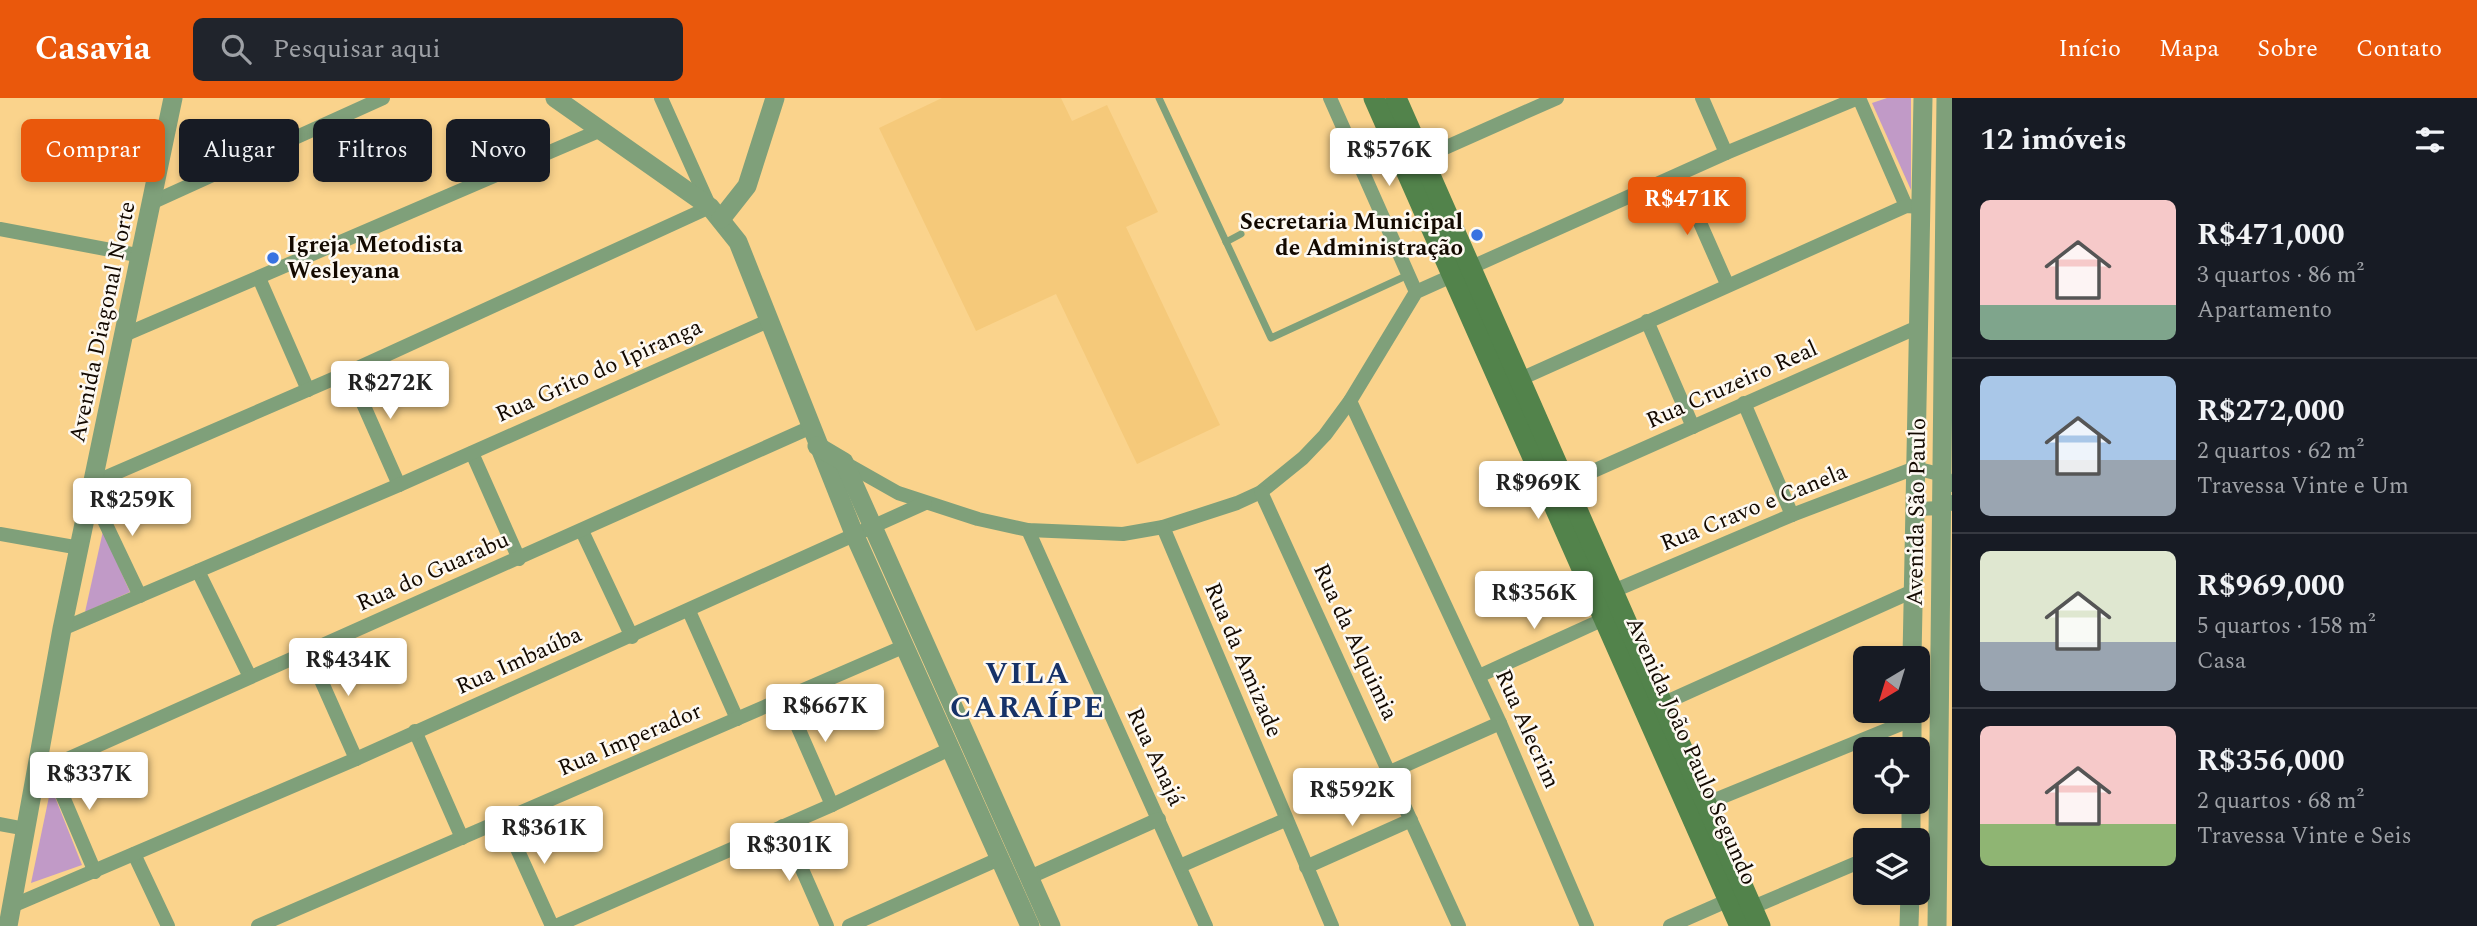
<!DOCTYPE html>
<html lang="pt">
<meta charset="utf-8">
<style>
:root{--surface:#171b24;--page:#20242c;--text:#f1f3f6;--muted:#9ea1a6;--line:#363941;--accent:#ea580c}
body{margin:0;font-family:Spectral,serif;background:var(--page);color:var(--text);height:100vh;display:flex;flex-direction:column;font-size:26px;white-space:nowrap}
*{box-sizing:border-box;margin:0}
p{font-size:23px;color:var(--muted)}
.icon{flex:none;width:38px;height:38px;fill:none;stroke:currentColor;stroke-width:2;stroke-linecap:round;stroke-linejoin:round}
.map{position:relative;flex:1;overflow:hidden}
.panel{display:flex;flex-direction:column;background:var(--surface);width:525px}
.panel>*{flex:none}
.top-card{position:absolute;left:21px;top:21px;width:665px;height:63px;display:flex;gap:14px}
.needle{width:46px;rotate:218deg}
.buttons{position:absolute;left:1853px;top:548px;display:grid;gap:14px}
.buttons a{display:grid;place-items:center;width:77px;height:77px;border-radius:10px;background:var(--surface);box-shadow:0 4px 10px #0003;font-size:35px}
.price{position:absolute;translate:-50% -60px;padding:0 16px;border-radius:7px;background:#fff;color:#222;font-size:23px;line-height:46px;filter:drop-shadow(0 2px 4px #0008)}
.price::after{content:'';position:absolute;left:50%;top:42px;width:21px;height:16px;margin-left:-10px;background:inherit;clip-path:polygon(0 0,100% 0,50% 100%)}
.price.current{background:var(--accent);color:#fff}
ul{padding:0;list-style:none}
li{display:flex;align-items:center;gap:21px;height:175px;padding:0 28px}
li+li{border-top:2px solid var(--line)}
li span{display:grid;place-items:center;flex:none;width:196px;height:140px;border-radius:10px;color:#555}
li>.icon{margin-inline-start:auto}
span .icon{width:84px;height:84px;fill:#fffc;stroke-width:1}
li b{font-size:30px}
h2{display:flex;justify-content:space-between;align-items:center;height:84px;padding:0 28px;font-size:30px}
.pill{padding:0 24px;border-radius:10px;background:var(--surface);box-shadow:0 4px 10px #0003;font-size:24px;line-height:63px}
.pill.current{background:var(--accent);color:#fff}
header{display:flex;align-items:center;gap:42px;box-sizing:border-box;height:98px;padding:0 35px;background:var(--accent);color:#fff}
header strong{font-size:33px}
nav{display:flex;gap:38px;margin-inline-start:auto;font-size:24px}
.search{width:490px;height:63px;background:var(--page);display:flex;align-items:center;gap:18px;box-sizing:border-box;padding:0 24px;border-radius:10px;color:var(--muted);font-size:26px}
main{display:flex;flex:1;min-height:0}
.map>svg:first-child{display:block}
.built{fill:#f5c97a}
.green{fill:#c19ac7}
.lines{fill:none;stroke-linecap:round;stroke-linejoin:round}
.service{stroke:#7fa07a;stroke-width:7}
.minor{stroke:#7fa07a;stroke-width:14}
.tertiary{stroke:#7fa07a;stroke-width:19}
.secondary{stroke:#52834b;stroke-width:21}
.poi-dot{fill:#3772e1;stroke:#fdf9f2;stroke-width:2.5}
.labels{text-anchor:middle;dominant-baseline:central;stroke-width:5;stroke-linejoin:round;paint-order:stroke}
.poi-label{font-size:23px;font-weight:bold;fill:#130900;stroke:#fdf9f2;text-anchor:end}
.street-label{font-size:23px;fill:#130900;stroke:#fdf9f2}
.district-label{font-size:30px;font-weight:bold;letter-spacing:2px;fill:#163268;stroke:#fdf9f2}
</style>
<header>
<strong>Casavia</strong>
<div class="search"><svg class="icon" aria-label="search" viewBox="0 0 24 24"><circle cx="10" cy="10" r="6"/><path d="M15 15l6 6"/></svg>Pesquisar aqui</div>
<nav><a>Início</a><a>Mapa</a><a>Sobre</a><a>Contato</a></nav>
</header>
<main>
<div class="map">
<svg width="1952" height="828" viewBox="0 0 1952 828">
<rect width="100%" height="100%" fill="#fad38c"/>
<polygon class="built" points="942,0 1061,0 1072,23 1107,7 1158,114 1126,129 1220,327 1137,366 1056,196 976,233 879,30"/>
<g class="green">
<polygon points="1887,0 1911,0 1911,92 1872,5"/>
<polygon points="103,433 130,494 85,514"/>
<polygon points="51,689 82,767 31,785"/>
</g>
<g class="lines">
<g class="service">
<polyline points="1159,0 1271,240 1408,177"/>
<polyline points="1226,144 1241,136"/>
</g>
<g class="minor">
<polyline points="1330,0 1416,194"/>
<polyline points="1702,0 1726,55"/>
<polyline points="1859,0 1906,108"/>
<polyline points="1422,60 1557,0"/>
<polyline points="1679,77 1727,186"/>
<polyline points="153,104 383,0"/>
<polyline points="0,131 142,158"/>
<polyline points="259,180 308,292"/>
<polyline points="1647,223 1693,329"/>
<polyline points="124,237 601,32"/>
<polyline points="349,274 399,387"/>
<polyline points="1518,282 1906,108 1921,109"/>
<polyline points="1350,303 1500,625 1587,828"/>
<polyline points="1744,305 1792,417"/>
<polyline points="472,355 519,461"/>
<polyline points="845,365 898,395 978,421 1028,432 1123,436 1163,429 1237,405 1261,394 1303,360 1325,337 1350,303 1416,194 1726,55 1858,0"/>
<polyline points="95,384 349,274 710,109 661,0"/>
<polyline points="1564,386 1918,229"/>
<polyline points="1261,394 1459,828"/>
<polyline points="92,397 140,498"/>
<polyline points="1915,411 1943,410 1952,404"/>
<polyline points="1163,429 1332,828"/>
<polyline points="1028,432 1206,828"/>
<polyline points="582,433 632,539"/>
<polyline points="0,436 80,450"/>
<polyline points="198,473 250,579"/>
<polyline points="1611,494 1792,417 1915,370 1943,377 1952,387"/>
<polyline points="689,513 737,621"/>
<polyline points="62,531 399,387 768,223"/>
<polyline points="308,553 356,661"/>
<polyline points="1479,578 1604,521"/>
<polyline points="785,600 832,707"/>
<polyline points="1662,606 1913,493"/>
<polyline points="415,633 462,740"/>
<polyline points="50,668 95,774"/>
<polyline points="1390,674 1500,625"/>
<polyline points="36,675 809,330"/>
<polyline points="1705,706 1911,622"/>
<polyline points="504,722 552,828"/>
<polyline points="0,726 26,731"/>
<polyline points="783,728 827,828"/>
<polyline points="134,756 168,828"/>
<polyline points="1180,768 1285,722"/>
<polyline points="1306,769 1411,722"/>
<polyline points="1030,779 1159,721"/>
<polyline points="12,808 356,661 925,405"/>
<polyline points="1746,812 1866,761"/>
<polyline points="258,828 905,548"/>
<polyline points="556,828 832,707 952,650"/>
<polyline points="849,828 1001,760"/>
<polyline points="1670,828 1729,802"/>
</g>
<g class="tertiary">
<polyline points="555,0 710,109 738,144 855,438 1030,828"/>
<polyline points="721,121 747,88 775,0"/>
<polyline points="817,348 844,364 1051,828"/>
<polyline points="1912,560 1923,0"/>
<polyline points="1912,651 1912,612"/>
<polyline points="1911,742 1911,704"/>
<polyline points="8,828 62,531 173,0"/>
<polyline points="1909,828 1910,794"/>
<polyline points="1937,828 1946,0"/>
</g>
<g class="secondary">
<polyline points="1374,0 1740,828"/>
<polyline points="1396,0 1760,828"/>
</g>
</g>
<g class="poi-dot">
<circle cx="1477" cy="137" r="7"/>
<circle cx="273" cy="160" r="7"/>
</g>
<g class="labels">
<g class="poi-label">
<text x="1463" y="124">Secretaria Municipal<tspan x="1463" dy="26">de Administração</tspan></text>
<text x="287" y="147" text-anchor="start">Igreja Metodista<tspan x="287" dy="26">Wesleyana</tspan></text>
</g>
<g class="street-label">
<text transform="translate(103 224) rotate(-78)">Avenida Diagonal Norte</text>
<text transform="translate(599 273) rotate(-24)">Rua Grito do Ipiranga</text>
<text transform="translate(1732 287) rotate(-24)">Rua Cruzeiro Real</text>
<text transform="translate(1754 410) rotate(-22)">Rua Cravo e Canela</text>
<text transform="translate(1917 414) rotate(-89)">Avenida São Paulo</text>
<text transform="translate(433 474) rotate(-24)">Rua do Guarabu</text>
<text transform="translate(1355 544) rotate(65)">Rua da Alquimia</text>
<text transform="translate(1243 562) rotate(67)">Rua da Amizade</text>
<text transform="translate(519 563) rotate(-24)">Rua Imbaúba</text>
<text transform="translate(1527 631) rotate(66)">Rua Alecrim</text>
<text transform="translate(630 642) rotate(-23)">Rua Imperador</text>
<text transform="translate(1691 653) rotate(66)">Avenida João Paulo Segundo</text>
<text transform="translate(1155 659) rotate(65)">Rua Anajá</text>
</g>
<g class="district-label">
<text x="1028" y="576">VILA<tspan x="1028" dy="34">CARAÍPE</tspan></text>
</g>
</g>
</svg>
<div class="buttons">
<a><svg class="needle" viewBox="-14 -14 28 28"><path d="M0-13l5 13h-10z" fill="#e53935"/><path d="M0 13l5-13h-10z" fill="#9ea1a6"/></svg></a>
<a><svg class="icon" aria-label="locate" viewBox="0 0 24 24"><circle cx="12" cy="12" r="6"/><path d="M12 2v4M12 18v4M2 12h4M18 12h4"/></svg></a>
<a><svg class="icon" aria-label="layers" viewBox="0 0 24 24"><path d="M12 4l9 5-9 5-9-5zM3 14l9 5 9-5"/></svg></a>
</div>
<b class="price" style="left:1389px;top:90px">R$576K</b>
<b class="price current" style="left:1687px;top:139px">R$471K</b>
<b class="price" style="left:390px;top:323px">R$272K</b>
<b class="price" style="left:1538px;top:423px">R$969K</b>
<b class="price" style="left:132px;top:440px">R$259K</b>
<b class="price" style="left:1534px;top:533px">R$356K</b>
<b class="price" style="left:348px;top:600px">R$434K</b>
<b class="price" style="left:825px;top:646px">R$667K</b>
<b class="price" style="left:89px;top:714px">R$337K</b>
<b class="price" style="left:1352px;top:730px">R$592K</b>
<b class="price" style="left:544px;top:768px">R$361K</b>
<b class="price" style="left:789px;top:785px">R$301K</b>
<div class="top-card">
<a class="pill current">Comprar</a>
<a class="pill">Alugar</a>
<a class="pill">Filtros</a>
<a class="pill">Novo</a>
</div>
</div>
<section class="panel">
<h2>12 imóveis<svg class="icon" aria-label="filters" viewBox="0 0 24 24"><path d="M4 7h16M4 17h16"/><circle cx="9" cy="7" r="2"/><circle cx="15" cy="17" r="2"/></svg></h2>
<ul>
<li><span style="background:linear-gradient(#f6c9c9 75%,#7fa58c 0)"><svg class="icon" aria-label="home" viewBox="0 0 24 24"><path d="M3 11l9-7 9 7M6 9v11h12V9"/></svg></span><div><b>R$471,000</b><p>3 quartos · 86 m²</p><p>Apartamento</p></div></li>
<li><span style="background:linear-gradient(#a9c7e8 60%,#9aa5b1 0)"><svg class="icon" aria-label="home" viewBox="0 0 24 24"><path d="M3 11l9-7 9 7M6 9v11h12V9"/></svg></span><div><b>R$272,000</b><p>2 quartos · 62 m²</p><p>Travessa Vinte e Um</p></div></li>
<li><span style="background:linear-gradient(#dfe7d0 65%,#9aa5b1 0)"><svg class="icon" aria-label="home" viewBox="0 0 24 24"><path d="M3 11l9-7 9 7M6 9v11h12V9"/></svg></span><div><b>R$969,000</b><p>5 quartos · 158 m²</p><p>Casa</p></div></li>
<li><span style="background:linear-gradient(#f6c9c9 70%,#8fb573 0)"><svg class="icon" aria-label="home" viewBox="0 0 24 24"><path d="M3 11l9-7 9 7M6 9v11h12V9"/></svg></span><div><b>R$356,000</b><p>2 quartos · 68 m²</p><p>Travessa Vinte e Seis</p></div></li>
</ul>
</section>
</main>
